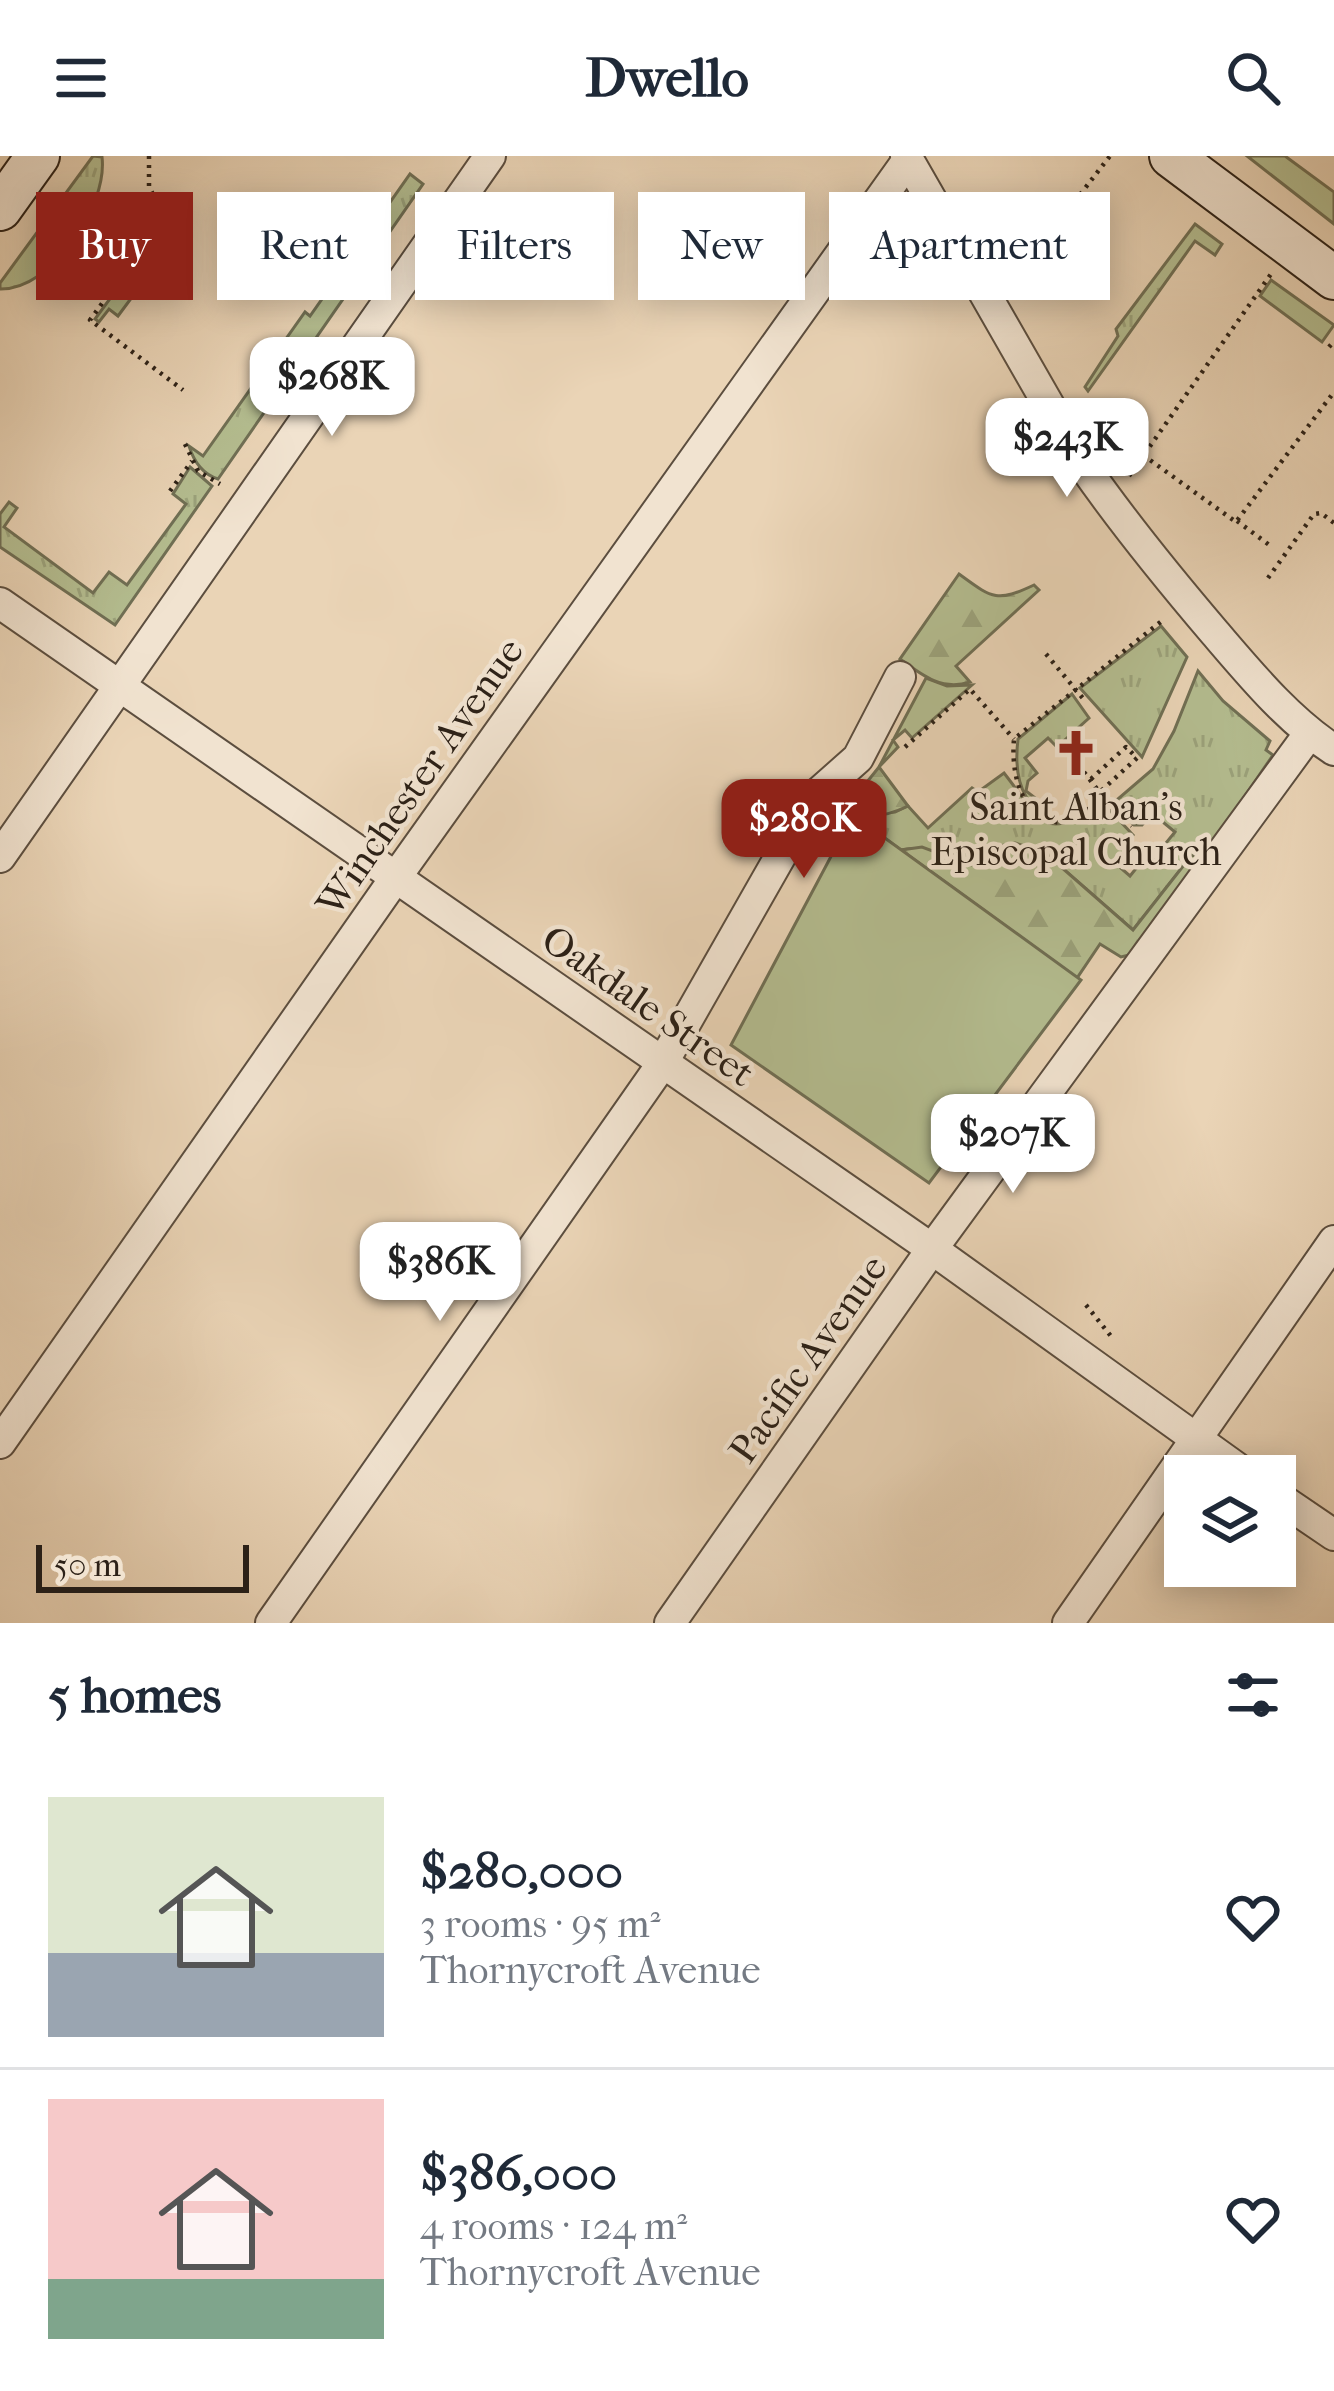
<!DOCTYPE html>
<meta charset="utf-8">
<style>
:root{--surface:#fff;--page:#f6f6f7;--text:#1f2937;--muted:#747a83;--line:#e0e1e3;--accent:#8f2418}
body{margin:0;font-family:"IM FELL French Canon",serif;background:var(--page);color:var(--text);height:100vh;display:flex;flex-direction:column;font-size:45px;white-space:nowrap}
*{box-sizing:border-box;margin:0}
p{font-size:39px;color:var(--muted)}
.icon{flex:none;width:66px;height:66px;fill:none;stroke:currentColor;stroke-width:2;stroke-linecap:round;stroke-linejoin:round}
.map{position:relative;height:1467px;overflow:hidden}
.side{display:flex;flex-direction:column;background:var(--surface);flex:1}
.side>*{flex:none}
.banner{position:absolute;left:36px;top:36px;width:1263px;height:108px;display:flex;gap:24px}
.controls{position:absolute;left:1164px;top:1299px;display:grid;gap:24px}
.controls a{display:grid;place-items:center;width:132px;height:132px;border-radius:0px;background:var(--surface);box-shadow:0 6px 30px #0003;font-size:60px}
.scale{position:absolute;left:36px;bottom:30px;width:213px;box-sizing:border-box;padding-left:12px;border:6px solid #2c2117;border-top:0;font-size:33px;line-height:42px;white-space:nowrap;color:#2c2117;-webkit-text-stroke:9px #f1e3d0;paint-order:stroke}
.price{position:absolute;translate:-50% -102px;padding:0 27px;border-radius:24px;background:#fff;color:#222;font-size:39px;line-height:78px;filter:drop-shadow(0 3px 6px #0008)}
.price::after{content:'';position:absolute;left:50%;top:72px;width:36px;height:27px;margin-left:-18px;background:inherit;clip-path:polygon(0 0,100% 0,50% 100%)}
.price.current{background:var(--accent);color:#fff}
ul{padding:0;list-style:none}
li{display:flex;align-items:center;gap:36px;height:300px;padding:0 48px}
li+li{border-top:3px solid var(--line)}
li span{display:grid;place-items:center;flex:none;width:336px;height:240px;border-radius:0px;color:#555}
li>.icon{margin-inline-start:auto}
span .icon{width:144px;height:144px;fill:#fffc;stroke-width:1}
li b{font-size:51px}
h2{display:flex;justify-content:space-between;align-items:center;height:144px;padding:0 48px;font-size:51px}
.chip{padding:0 42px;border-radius:0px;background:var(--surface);box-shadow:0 6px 30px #0003;font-size:42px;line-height:108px}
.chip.current{background:var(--accent);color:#fff}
header{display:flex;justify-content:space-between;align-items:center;height:156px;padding:0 48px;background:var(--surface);font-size:54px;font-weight:700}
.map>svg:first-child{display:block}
.grass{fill:url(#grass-tufts);stroke:#706f54;stroke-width:3}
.forest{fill:url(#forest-firs);stroke:#706f54;stroke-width:3}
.garden{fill:#b4bd90;stroke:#706f54;stroke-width:3}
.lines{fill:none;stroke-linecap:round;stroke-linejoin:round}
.street-casing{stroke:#5c4e3f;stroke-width:34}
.secondary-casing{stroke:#2c2117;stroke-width:46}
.path{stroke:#2c2117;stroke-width:4.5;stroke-dasharray:3 6;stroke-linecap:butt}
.street{stroke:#f1e3d0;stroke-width:30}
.secondary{stroke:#f1e3d0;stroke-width:42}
.labels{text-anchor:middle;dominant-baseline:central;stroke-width:9;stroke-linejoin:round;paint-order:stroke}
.street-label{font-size:39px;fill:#2c2117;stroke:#f1e3d0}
.poi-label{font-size:39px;fill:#2c2117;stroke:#f1e3d0}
</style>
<header><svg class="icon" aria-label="menu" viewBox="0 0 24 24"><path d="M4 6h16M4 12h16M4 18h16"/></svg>Dwello<svg class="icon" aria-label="search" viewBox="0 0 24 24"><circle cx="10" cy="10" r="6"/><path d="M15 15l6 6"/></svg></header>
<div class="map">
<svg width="1334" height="1467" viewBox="0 0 1334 1467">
<defs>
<pattern id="grass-tufts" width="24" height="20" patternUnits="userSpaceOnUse" patternTransform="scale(3)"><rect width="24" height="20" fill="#b4bd90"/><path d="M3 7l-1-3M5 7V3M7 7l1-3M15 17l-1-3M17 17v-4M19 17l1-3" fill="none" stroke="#9ba27b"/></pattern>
<pattern id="forest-firs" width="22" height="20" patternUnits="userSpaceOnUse" patternTransform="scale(3)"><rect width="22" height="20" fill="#b4bd90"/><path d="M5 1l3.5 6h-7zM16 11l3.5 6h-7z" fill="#9ba27b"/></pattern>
</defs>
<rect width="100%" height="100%" fill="#ead4b6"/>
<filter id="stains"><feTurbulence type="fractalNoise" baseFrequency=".00167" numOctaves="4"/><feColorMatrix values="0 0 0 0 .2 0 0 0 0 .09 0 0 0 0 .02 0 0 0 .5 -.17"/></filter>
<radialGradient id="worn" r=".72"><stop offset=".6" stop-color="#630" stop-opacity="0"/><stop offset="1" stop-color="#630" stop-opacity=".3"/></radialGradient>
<g class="grass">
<path d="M93,0L102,1C108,50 52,134 0,133V127Z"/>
<path d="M410,18L423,28L218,323C202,318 194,306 189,290L203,300L305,156L310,160Z"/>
<polygon points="168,64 173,66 169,73 178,79 118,160 109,153 99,166 95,163"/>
<polygon points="1195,68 1222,88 1215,99 1195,85 1088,235 1085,231 1118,180 1116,173"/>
<polygon points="1271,124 1334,169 1322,186 1260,140"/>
<polygon points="190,311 212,330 115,469 0,391 0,358 9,346 17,352 4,371 93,437 109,416 127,429 186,348 173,338"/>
<polygon points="1161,470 1187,501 1142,601 1080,532"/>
<path d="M1198,515L1223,545L1270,585L1266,594L1273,599L1206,697L1191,700L1133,774L1044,696C1006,678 986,702 949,699C930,698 921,689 901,694L853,659L895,656L908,650L928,672L972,632L978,636L1004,617C1044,668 1041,685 1104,648L1133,679L1124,689L1127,692L1115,707L1130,720L1142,705L1148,709L1175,676L1152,657L1142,669H1134L1112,648L1153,613L1174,575Z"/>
<polygon points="926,522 947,530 972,529 912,582 905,574 893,584 898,591 879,611"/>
<path d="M1072,538L1089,562L1057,591L1048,582L1025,602L1037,617L1028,625L1026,635L1048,652L1052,663C1019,649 1014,616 1018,583Z"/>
</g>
<g class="forest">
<path d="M959,418C992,442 996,447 1034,429L1039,434L956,510L970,526C942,535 923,520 900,503Z"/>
<path d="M879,611L908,650C883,662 861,665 840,648L855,641Z"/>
<polygon points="1015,687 1044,696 1133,774 1191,700 1206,697 1133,798 1121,801 1100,788 1077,822 901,694 922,691 946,700"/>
</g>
<g class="garden">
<polygon points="1247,0 1285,0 1334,36 1334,68"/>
<polygon points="853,659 1081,824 929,1027 731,889"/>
</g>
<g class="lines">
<defs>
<g id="street">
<path d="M906,0L1083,309C1124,368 1169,423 1215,477C1251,519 1288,564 1334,594"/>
<polyline points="0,447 932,1093 1248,1320"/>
<polyline points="0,701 490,0"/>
<polyline points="0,1287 396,721 908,4"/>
<polyline points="1275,1339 1334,1379"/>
<polyline points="271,1467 662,908 814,641 858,602 900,521"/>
<polyline points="670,1467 932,1093 1309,578"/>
<polyline points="1068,1467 1334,1085"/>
</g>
<g id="secondary">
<polyline points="1171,0 1334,122"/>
<polyline points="0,53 38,0"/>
</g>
</defs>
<use href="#street" class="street-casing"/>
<use href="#secondary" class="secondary-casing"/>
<g class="path">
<polyline points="149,0 149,30 164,62 90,164 183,234"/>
<polyline points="1047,81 1110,0"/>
<polyline points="992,87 1005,80"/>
<polyline points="1329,191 1334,185"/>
<polyline points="185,288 198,315 220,328"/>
<polyline points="1143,299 1236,366 1334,236"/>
<polyline points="1129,320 1271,118"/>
<polyline points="170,335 192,305"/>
<polyline points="1237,365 1272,391"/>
<polyline points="1268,422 1314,358 1321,357 1334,367"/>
<polyline points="1046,498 1086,546"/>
<polyline points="905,591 970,533 1014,583"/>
<polyline points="1084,616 1111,651 1132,670"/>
<polyline points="1091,623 1126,591 1137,602 1101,635"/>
<path d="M1106,644L1061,667C1020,662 1011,617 1014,583L1163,464"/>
<polyline points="1086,1149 1114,1184"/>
</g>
<use href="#street" class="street"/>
<use href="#secondary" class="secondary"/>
</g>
<defs>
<symbol id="church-bare" viewBox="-9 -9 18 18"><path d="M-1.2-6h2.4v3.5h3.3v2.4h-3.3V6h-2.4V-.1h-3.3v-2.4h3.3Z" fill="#8f2418" stroke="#f1e3d0" stroke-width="2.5" paint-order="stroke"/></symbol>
</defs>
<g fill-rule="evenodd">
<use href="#church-bare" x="1043" y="564" width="66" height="66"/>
</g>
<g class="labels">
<g class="street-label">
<text transform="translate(420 621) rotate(-55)">Winchester Avenue</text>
<text transform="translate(648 850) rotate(35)">Oakdale Street</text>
<text transform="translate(808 1203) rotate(-55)">Pacific Avenue</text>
</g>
<g class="poi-label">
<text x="1076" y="651">Saint Alban's<tspan x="1076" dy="45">Episcopal Church</tspan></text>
</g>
</g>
<rect width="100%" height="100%" filter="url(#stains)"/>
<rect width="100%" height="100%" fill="url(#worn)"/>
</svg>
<div class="controls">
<a><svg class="icon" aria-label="layers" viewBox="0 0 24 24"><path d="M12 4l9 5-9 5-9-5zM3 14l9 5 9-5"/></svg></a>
</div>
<div class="scale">50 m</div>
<b class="price" style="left:332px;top:283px">$268K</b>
<b class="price" style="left:1067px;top:344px">$243K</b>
<b class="price current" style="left:804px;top:725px">$280K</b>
<b class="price" style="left:1013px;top:1040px">$207K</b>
<b class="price" style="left:440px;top:1168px">$386K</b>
<div class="banner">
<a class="chip current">Buy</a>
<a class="chip">Rent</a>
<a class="chip">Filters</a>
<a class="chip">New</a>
<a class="chip">Apartment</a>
</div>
</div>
<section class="side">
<h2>5 homes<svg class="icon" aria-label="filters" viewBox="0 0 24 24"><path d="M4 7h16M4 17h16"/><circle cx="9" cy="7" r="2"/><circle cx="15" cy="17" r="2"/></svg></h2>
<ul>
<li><span style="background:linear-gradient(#dfe7d0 65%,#9aa5b1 0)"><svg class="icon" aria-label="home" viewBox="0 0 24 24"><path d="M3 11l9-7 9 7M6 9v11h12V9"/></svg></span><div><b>$280,000</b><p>3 rooms · 95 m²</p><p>Thornycroft Avenue</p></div><svg class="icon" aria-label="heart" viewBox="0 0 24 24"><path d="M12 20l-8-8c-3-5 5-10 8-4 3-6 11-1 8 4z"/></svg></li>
<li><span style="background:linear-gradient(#f6c9c9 75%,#7fa58c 0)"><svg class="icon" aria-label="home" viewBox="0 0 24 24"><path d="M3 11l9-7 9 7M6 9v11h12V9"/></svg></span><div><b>$386,000</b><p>4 rooms · 124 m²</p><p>Thornycroft Avenue</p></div><svg class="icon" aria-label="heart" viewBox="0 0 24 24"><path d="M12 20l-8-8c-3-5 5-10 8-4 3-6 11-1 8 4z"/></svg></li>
</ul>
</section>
